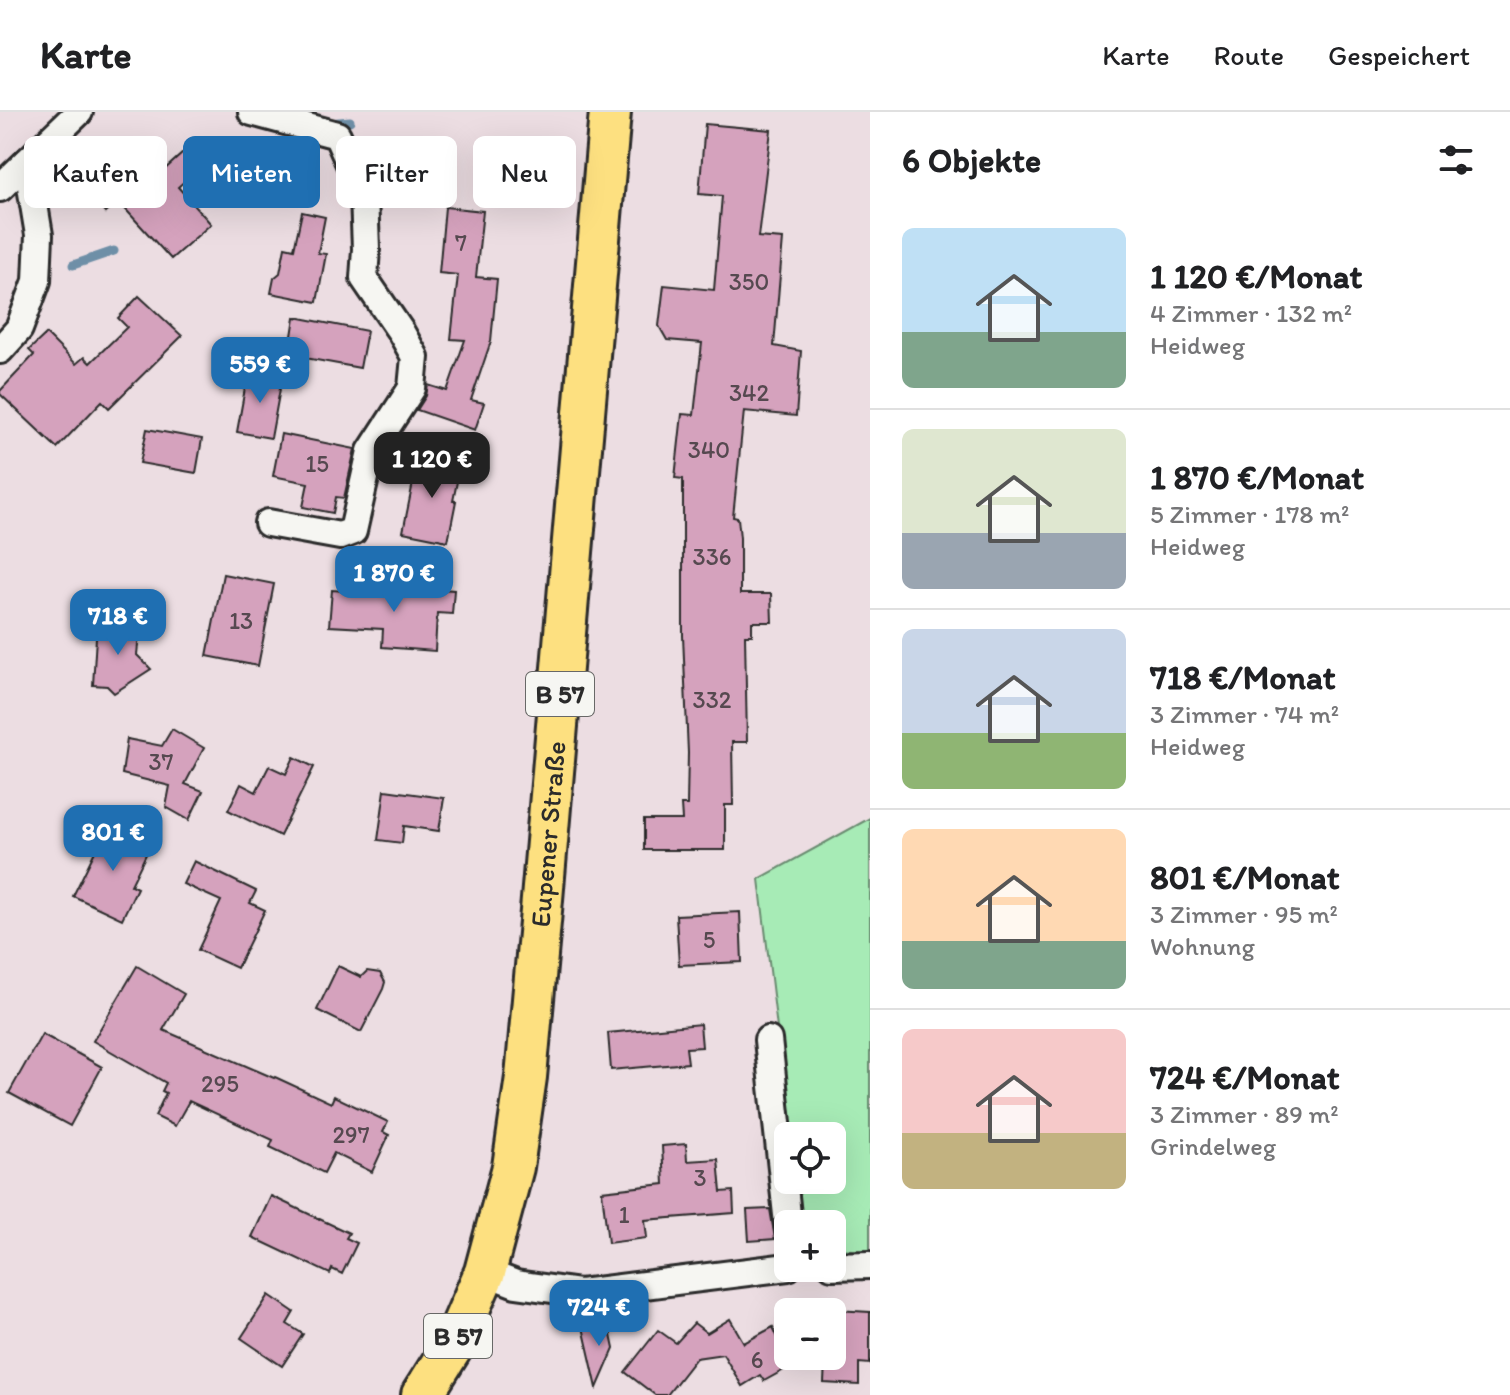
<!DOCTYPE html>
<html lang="de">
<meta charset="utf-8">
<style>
:root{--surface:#fff;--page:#f2f2f2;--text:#202124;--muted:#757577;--line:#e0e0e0;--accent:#1f6fb2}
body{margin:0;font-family:Itim,sans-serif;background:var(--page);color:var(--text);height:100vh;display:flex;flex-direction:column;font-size:30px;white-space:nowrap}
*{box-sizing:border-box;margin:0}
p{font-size:26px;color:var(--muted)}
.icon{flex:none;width:44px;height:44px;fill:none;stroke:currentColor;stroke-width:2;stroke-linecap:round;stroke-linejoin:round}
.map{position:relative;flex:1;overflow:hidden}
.panel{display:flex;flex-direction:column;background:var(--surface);width:640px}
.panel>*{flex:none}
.hud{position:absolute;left:24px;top:24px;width:726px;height:72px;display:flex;gap:16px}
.tools{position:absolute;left:774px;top:1010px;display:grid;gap:16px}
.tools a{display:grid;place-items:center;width:72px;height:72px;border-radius:12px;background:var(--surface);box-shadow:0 8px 32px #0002;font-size:40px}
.price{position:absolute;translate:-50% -68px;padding:0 18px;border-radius:16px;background:var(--accent);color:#fff;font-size:26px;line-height:52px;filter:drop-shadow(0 2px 4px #0008)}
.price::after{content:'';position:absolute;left:50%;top:48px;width:24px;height:18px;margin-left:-12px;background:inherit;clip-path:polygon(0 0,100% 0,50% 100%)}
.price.selected{background:#222;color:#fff}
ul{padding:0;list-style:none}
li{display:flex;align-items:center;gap:24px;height:200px;padding:0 32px}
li+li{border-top:2px solid var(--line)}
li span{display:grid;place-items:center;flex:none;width:224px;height:160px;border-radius:12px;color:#555}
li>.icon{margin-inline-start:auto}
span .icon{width:96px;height:96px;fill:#fffc;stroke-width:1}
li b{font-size:34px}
h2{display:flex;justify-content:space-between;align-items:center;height:96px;padding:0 32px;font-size:34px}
.chip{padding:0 28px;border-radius:12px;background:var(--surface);box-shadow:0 8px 32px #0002;font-size:28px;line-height:72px}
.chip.selected{background:var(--accent);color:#fff}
header{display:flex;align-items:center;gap:48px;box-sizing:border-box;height:112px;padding:0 40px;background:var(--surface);border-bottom:2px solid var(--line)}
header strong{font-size:38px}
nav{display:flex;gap:44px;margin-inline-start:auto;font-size:28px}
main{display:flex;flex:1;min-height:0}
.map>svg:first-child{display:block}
.green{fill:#a7ebb6;stroke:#698b70;stroke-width:2}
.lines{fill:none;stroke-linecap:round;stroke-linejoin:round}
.stream{stroke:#6e8fa7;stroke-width:9}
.building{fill:#d5a2bd;stroke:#2b2b2b;stroke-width:2}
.minor-casing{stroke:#2b2b2b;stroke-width:32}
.primary-casing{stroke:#2b2b2b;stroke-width:46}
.minor{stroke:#f6f6f2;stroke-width:26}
.primary{stroke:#fde080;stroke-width:40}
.labels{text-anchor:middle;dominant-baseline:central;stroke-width:7;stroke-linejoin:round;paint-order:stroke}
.number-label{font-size:24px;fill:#564950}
.shield{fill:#f6f6f2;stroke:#686867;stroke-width:2}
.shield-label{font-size:26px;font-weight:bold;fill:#2b2b2b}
.street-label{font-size:28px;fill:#2b2b2b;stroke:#f6f6f2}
</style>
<header>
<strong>Karte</strong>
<nav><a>Karte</a><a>Route</a><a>Gespeichert</a></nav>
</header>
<main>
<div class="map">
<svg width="870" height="1283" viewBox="0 0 870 1283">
<rect width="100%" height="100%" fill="#ecdde2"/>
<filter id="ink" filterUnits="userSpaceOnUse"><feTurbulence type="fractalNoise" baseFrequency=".0125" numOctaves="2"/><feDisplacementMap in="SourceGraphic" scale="16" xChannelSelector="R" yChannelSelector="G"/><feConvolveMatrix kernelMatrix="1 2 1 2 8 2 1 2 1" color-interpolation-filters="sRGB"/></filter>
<g filter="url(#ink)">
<polygon class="green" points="870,706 870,1140 832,1136 832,1112 801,1112 796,1068 832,1068 832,1024 790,1024 759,767"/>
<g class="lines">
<g class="stream">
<polyline points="329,11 350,9"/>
<polyline points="73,153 114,139"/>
</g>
</g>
<g class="building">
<polygon points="705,12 771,18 758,125 783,127 774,234 801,239 796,304 744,299 733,405 738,406 740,426 740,482 771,482 772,510 752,510 752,523 745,523 747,630 732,630 733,693 725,693 725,738 644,738 644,708 682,708 681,693 687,693 688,641 683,524 683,367 675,366 682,302 694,303 702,231 667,228 659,214 664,173 714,178 722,84 699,82"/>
<polygon points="87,30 106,51 125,34 154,67 193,32 208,48 178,75 211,112 171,147 118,89 105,101 63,53"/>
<polygon points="445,95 483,99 476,165 497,167 491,229 471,288 484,291 475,318 417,298 426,284 428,273 447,279 465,228 451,227 458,163 439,161"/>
<polygon points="302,100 325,105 318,141 326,142 317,190 271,181 274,166 280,161 285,135 294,137"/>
<polygon points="139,184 182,224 109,296 102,289 57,336 0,282 0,279 34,243 29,238 46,222 76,252 84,245 90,251 127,215 118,206"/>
<polygon points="295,205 367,219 360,256 289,243"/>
<polygon points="248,260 282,266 271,326 237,320"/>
<polygon points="147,317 202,327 196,361 140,351"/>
<polygon points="281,322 355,337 344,386 336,385 333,401 303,395 308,371 273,364"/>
<polygon points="418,346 460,355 453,389 456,389 448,429 403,420"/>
<polygon points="223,462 274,472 258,554 207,544"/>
<polygon points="386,473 454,478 452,502 437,501 435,539 382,535 383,517 329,514 332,478 385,482"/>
<polygon points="123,509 140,510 137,543 151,557 114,581 107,574 93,573 96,525 114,513 117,513"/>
<polygon points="172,617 204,636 185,672 203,679 189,708 166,695 170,674 122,662 127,627 162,634"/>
<polygon points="294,645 314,655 280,724 228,698 241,672 256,680 269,654 286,662"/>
<polygon points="385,678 444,686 439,719 404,714 402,731 378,728"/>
<polygon points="118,716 151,732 131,773 137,776 122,807 73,784 102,725 111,730"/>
<polygon points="194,749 256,779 250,791 265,798 237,856 198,838 221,789 183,772"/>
<polygon points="740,800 742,850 679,853 676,803"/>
<polygon points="137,854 184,882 163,918 274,966 275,965 331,991 334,984 388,1010 383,1020 389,1023 372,1060 334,1041 324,1061 270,1035 273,1028 189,989 175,1014 155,1004 166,981 162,979 166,971 93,929"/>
<polygon points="338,854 361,865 367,859 380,861 385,870 383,877 361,920 317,898"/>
<polygon points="700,912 702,935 686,936 688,951 611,958 608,921"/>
<polygon points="42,922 102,955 70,1014 9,981"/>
<polygon points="686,1032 687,1049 718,1047 721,1080 733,1079 734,1101 645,1108 647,1126 608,1131 602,1079 664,1072 662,1034"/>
<polygon points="271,1084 349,1121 346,1126 357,1131 342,1162 332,1157 330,1162 252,1125"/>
<polygon points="770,1097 775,1127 749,1129 747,1098"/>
<polygon points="269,1183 294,1200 287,1212 303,1222 282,1254 241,1226"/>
<polygon points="836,1198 870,1200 870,1252 859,1251 859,1273 824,1271 825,1250 835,1250"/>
<polygon points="730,1207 744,1231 773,1215 791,1254 764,1269 760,1263 742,1274 723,1242 696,1246 667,1283 655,1283 625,1260 658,1218 676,1231 694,1211 707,1221"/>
<polygon points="608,1209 614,1237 597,1276 583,1215"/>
</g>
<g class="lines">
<defs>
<g id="minor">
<polyline points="252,0 337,23 364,83 366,137 364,166 401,220 415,245 412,276 371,339 353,419 340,424 268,411"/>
<polyline points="0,76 79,0"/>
<polyline points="0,238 19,217 37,169 39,123 27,50"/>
<polyline points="768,928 788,1112"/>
<polyline points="832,1154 870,1153"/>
<polyline points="485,1160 516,1172 580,1181 788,1155"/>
</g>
<g id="primary">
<path id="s1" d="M422,1283L454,1232L485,1160L513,1055L526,965L541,799L610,0"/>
</g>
</defs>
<use href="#minor" class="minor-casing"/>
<use href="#primary" class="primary-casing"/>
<use href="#minor" class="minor"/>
<use href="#primary" class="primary"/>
</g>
</g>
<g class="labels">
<g class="number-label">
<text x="461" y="130">7</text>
<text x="749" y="169">350</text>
<text x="749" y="280">342</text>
<text x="709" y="337">340</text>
<text x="317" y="351">15</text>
<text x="712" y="444">336</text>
<text x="241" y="508">13</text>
<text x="712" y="587">332</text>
<text x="161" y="649">37</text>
<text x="709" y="827">5</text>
<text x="220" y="971">295</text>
<text x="351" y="1022">297</text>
<text x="700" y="1065">3</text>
<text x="624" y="1102">1</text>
<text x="757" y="1247">6</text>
</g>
<g class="shield">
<rect x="526" y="560" width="68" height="44" rx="6"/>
<rect x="424" y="1202" width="68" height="44" rx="6"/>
</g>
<g class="shield-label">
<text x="560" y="582">B 57</text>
<text x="458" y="1224">B 57</text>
</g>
<g class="street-label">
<text stroke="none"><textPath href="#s1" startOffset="582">Eupener Straße</textPath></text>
</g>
</g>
</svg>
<div class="tools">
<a><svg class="icon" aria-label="locate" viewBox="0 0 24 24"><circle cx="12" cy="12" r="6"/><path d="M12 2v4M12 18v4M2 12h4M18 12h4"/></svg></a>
<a>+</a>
<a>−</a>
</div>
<b class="price" style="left:260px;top:293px">559 €</b>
<b class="price selected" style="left:432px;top:388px">1 120 €</b>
<b class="price" style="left:394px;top:502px">1 870 €</b>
<b class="price" style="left:118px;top:545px">718 €</b>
<b class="price" style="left:113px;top:761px">801 €</b>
<b class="price" style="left:599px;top:1236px">724 €</b>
<div class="hud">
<a class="chip">Kaufen</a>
<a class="chip selected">Mieten</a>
<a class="chip">Filter</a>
<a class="chip">Neu</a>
</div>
</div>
<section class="panel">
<h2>6 Objekte<svg class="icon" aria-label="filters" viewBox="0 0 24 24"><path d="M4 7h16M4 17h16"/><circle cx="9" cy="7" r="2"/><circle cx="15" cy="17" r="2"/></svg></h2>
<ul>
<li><span style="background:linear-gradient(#bfe0f5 65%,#7fa58c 0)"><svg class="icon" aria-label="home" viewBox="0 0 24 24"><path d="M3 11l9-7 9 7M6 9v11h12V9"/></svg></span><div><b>1 120 €/Monat</b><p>4 Zimmer · 132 m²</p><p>Heidweg</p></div></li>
<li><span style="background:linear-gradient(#dfe7d0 65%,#9aa5b1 0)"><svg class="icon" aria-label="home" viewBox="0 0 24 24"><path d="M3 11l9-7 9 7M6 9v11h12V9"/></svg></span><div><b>1 870 €/Monat</b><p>5 Zimmer · 178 m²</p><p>Heidweg</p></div></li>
<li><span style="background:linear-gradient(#c9d6e8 65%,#8fb573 0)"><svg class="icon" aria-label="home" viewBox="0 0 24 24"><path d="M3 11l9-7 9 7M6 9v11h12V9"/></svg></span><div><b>718 €/Monat</b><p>3 Zimmer · 74 m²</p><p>Heidweg</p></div></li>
<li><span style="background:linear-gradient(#ffd9b3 70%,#7fa58c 0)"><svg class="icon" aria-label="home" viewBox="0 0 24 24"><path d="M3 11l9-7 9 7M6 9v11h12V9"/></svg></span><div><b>801 €/Monat</b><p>3 Zimmer · 95 m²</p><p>Wohnung</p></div></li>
<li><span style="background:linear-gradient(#f6c9c9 65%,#c2b280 0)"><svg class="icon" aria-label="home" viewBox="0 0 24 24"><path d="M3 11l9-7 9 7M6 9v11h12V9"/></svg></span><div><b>724 €/Monat</b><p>3 Zimmer · 89 m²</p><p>Grindelweg</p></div></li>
</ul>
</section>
</main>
